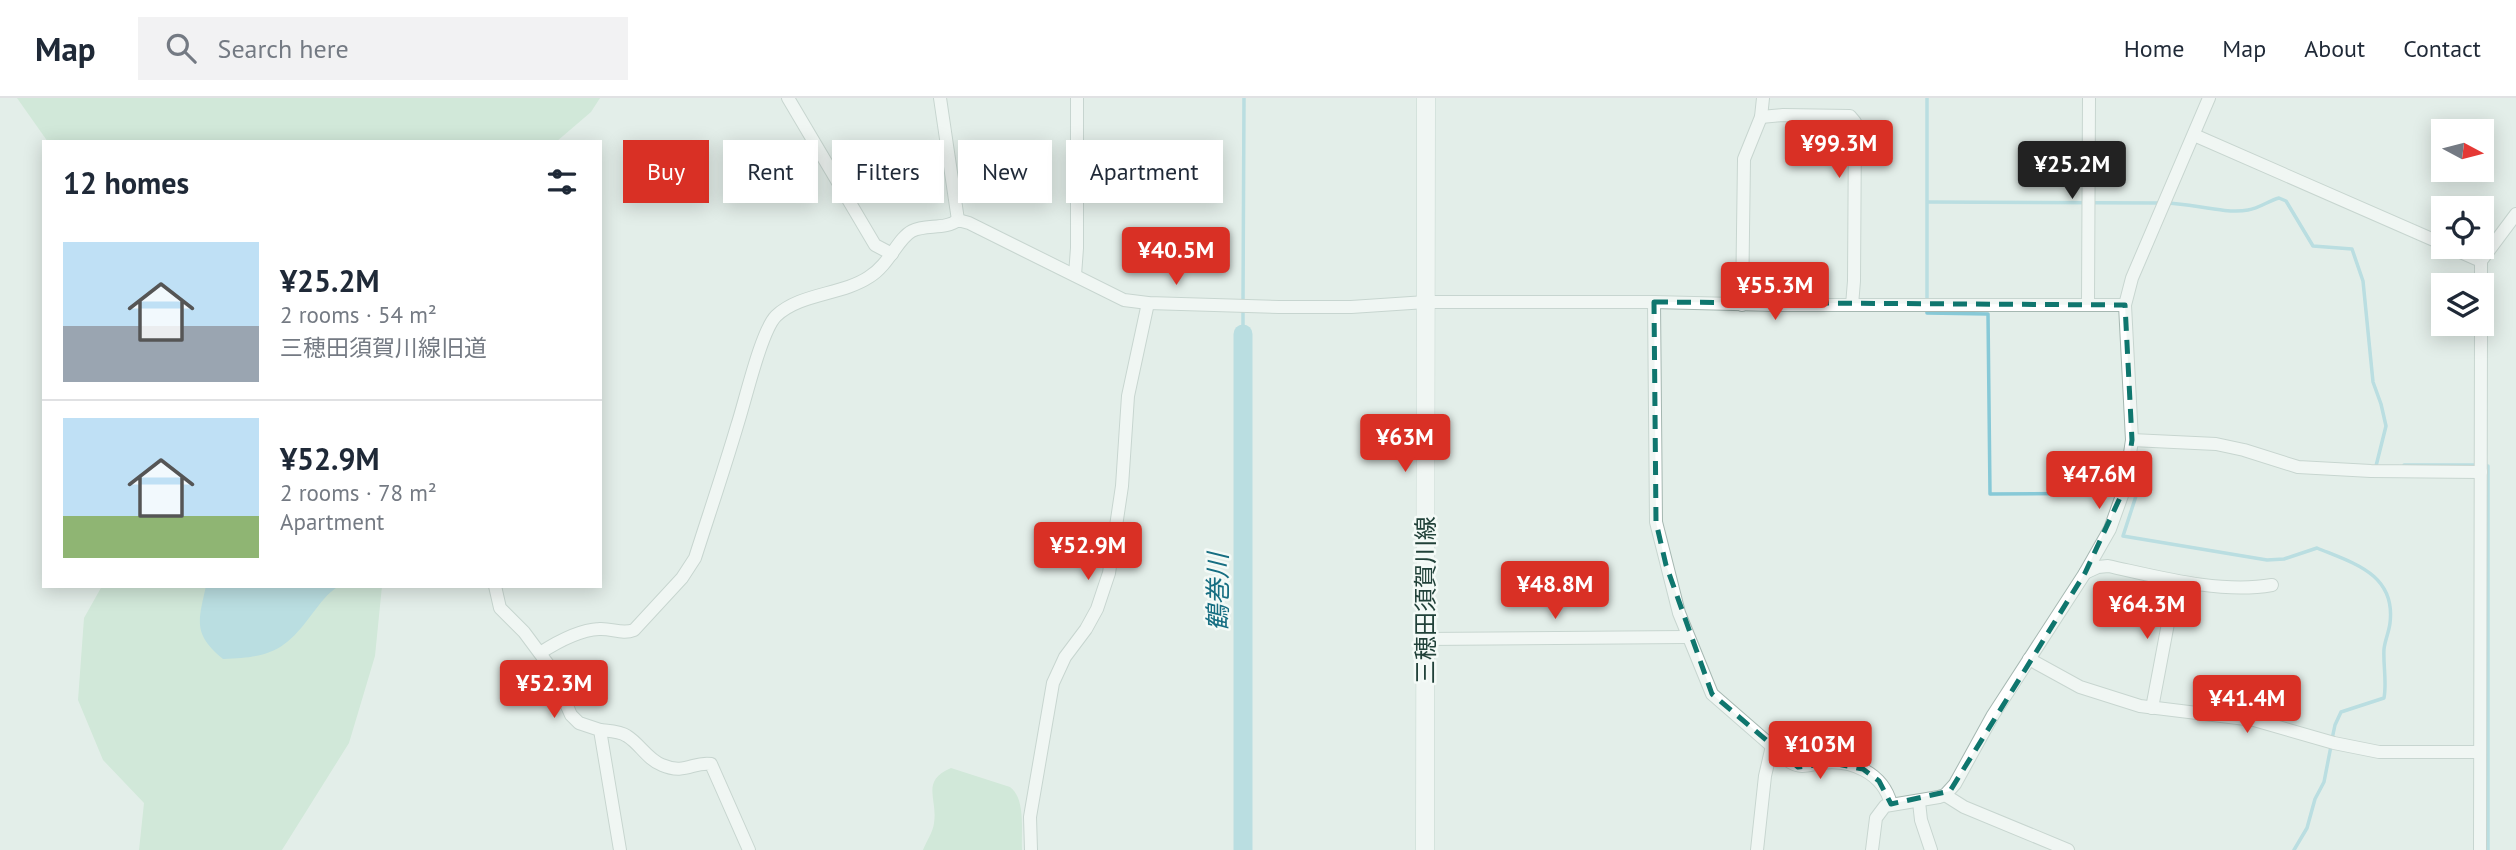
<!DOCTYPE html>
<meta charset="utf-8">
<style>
:root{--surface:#fff;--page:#f2f2f3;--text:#1f2937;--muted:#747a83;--line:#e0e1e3;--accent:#d93025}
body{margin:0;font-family:"PT Sans","Noto Sans JP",sans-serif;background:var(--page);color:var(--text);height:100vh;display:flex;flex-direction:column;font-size:26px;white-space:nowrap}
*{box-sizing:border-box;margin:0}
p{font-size:23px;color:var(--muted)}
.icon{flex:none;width:38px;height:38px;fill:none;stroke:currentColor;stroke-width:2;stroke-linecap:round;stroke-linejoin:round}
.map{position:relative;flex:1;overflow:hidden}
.sheet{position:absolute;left:42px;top:42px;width:560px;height:448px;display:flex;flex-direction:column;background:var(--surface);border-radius:0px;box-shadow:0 4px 18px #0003}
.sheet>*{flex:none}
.guide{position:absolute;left:623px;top:42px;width:665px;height:63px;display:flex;gap:14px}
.needle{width:46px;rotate:97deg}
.fabs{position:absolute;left:2431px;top:21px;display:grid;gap:14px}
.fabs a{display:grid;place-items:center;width:63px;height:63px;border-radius:0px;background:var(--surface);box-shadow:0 4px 18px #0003;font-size:35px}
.price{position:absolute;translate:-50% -60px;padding:0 16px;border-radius:7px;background:var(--accent);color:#fff;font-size:23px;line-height:46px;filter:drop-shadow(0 2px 4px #0008)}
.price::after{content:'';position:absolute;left:50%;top:42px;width:21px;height:16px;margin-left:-10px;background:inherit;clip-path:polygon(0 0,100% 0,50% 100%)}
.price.selected{background:#222;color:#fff}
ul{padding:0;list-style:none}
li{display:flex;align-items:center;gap:21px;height:175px;padding:0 21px}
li+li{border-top:2px solid var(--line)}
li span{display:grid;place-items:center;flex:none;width:196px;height:140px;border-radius:0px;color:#555}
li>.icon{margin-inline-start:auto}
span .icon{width:84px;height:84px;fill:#fffc;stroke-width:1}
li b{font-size:30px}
h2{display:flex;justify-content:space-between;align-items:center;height:84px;padding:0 21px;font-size:30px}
.chip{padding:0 24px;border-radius:0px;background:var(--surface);box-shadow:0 4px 18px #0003;font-size:24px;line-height:63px}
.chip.selected{background:var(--accent);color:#fff}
header{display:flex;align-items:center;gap:42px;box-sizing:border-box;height:98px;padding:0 35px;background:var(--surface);border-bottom:2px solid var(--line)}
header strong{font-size:33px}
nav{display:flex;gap:38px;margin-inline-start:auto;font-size:24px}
.search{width:490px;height:63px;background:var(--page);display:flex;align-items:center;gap:18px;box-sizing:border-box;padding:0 24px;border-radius:0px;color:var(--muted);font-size:26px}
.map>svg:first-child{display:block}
.green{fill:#bae0c5}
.water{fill:#87c9d7}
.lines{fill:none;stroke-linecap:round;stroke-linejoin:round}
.stream{stroke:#87c9d7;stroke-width:3.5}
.river{stroke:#87c9d7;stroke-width:19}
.street-casing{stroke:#a5b7b1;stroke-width:14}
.secondary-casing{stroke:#a0bab2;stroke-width:19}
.street{stroke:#fff;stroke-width:12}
.secondary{stroke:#fff;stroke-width:18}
.marked{fill:none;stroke:#0f766e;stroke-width:5;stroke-dasharray:14 9;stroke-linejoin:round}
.labels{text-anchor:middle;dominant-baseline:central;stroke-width:5;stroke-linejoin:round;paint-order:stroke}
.street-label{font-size:24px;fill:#214139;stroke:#f4faf7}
.water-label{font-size:26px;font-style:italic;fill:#166e82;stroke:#f4faf7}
</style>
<header>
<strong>Map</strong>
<div class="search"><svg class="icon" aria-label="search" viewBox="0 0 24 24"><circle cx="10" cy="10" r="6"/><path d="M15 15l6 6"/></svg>Search here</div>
<nav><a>Home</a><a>Map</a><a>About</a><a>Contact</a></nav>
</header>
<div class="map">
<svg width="2516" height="752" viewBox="0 0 2516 752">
<rect width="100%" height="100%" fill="#e3eee9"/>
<g class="green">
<polygon points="17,0 600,0 591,14 556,44 48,44"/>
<polygon points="102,488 382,488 375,558 349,645 282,752 139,752 144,705 103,662 78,602 84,520"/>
<path d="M951,670L1010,689C1026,701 1021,733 1022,752H923C926,744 933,734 934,725C938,701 920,683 951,670Z"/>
</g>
<path class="water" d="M206,488H339C327,495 320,506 312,516C284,554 270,559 223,561C193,536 198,524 206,488Z"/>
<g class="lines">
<g class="stream">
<path d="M1927,0V215L1988,216L1990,396L2125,395L2136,398L2123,438L2267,462L2284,461L2317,450C2353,465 2396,476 2390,525C2389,534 2385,542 2384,551C2383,567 2387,584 2384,600L2341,614L2335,627L2332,641"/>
<polyline points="1928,104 2161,105"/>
<path d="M2168,105C2193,106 2225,116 2248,112C2260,110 2268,103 2279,100L2286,103L2313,148L2352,151L2363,183L2373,284L2381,306L2386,328L2376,368"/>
<polyline points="1243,204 1244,0"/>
<polyline points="1243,236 1243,212"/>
<polyline points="2404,367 2477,367"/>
<polyline points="2485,368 2488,368 2488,752"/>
<polyline points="2294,752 2307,730 2315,701 2324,684 2331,648"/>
</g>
<polyline class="river" points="1243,752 1243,236"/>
<defs>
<g id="street">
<polyline points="788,0 875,147 892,156"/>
<polyline points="940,0 958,122"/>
<polyline points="1761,19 1783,17 1850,18 1855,24 1854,183 1852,207"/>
<polyline points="2194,37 2443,146"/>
<polyline points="2449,149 2481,163"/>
<polyline points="1075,177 1077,150 1077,0"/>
<polyline points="2481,187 2481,163 2516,116"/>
<path d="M1654,204L1656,424L1679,515L1712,596L1790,664C1802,671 1808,667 1821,665C1852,661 1883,675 1891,706"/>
<polyline points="2088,205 2089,0"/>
<polyline points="1742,207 1744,61 1761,19 1763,0"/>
<polyline points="2132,342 2216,346 2244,352 2298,369 2371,373 2481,374"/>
<path d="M2085,475L2098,469L2108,468C2159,479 2220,496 2272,487"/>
<polyline points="495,488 500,510 524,534 550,569 571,617 579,625 600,632 620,752"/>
<polyline points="1425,541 1687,539"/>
<path d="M540,555C557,544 579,532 599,531C612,530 622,537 634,532L682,480L695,460C709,416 724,372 737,328C745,304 761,233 776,218C800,195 842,197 869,179C889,167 898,140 912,133C926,126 945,132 958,122L969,125L1124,202L1148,205L1279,209H1351L1426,204H1654L1774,207H2125"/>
<polyline points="2029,561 2080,589 2140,608 2254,622 2334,645 2379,654 2480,654"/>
<polyline points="2152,610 2176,483"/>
<path d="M600,632C608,633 620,633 627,638C640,646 647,661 662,667C685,677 694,663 711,666L749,752"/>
<polyline points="1945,697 1964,709 2068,752"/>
<polyline points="1919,704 1921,722 1931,752"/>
<polyline points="1031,752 1030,719 1053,585 1065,559 1086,531 1097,511 1109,475 1122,388 1128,298 1148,205"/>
<polyline points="1757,752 1765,678 1772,648"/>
<polyline points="1872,752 1876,720 1885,708 1939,699 1945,697 1955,686 1993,617 2085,475 2110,431 2125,389 2132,342 2125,207 2132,180 2209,0"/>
<polyline points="2480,752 2481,226"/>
</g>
<polyline id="secondary" points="1425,752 1426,0"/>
</defs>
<use href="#street" class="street-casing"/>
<use href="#secondary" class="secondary-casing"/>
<use href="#street" class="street"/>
<use href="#secondary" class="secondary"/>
</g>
<path d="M0 0H2516V752H0ZM1654,204L2125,207L2132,342L2125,389L2085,475L1950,693L1891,706L1879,683L1863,671L1833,665L1798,669L1712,596L1666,467L1656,424Z" fill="#e3eee9" fill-opacity=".55" fill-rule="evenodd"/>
<path class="marked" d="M1654,204L2125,207L2132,342L2125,389L2085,475L1950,693L1891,706L1879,683L1863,671L1833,665L1798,669L1712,596L1666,467L1656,424Z"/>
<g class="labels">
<g class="street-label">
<text transform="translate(1425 502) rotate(-90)">三穂田須賀川線</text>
</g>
<g class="water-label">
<text transform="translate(1217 494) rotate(-90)">鶴巻川</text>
</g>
</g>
</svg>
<div class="fabs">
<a><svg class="needle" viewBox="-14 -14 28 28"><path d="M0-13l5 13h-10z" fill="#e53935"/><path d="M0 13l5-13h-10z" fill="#747a83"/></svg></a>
<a><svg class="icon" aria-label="locate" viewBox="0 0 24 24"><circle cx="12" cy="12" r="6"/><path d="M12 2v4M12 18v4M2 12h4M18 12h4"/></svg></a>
<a><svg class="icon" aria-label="layers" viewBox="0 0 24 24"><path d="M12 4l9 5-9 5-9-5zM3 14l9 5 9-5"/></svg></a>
</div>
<b class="price" style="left:1839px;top:82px">¥99.3M</b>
<b class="price selected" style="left:2072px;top:103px">¥25.2M</b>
<b class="price" style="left:1176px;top:189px">¥40.5M</b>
<b class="price" style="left:1775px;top:224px">¥55.3M</b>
<b class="price" style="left:1405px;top:376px">¥63M</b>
<b class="price" style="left:2099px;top:413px">¥47.6M</b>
<b class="price" style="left:1088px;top:484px">¥52.9M</b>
<b class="price" style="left:1555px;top:523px">¥48.8M</b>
<b class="price" style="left:2147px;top:543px">¥64.3M</b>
<b class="price" style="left:554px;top:622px">¥52.3M</b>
<b class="price" style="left:2247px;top:637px">¥41.4M</b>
<b class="price" style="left:1820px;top:683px">¥103M</b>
<div class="guide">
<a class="chip selected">Buy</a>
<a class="chip">Rent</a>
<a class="chip">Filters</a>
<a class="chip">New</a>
<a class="chip">Apartment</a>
</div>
<section class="sheet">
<h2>12 homes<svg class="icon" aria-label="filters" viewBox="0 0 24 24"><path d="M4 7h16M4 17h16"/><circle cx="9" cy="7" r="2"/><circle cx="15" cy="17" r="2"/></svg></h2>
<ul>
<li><span style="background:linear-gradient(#bfe0f5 60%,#9aa5b1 0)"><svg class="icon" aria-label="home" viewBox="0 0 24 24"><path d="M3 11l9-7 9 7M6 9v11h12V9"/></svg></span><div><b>¥25.2M</b><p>2 rooms · 54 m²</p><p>三穂田須賀川線旧道</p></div></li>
<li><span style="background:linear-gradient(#bfe0f5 70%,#8fb573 0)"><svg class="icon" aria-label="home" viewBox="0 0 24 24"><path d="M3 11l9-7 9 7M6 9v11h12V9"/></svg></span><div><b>¥52.9M</b><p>2 rooms · 78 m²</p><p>Apartment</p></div></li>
</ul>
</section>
</div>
